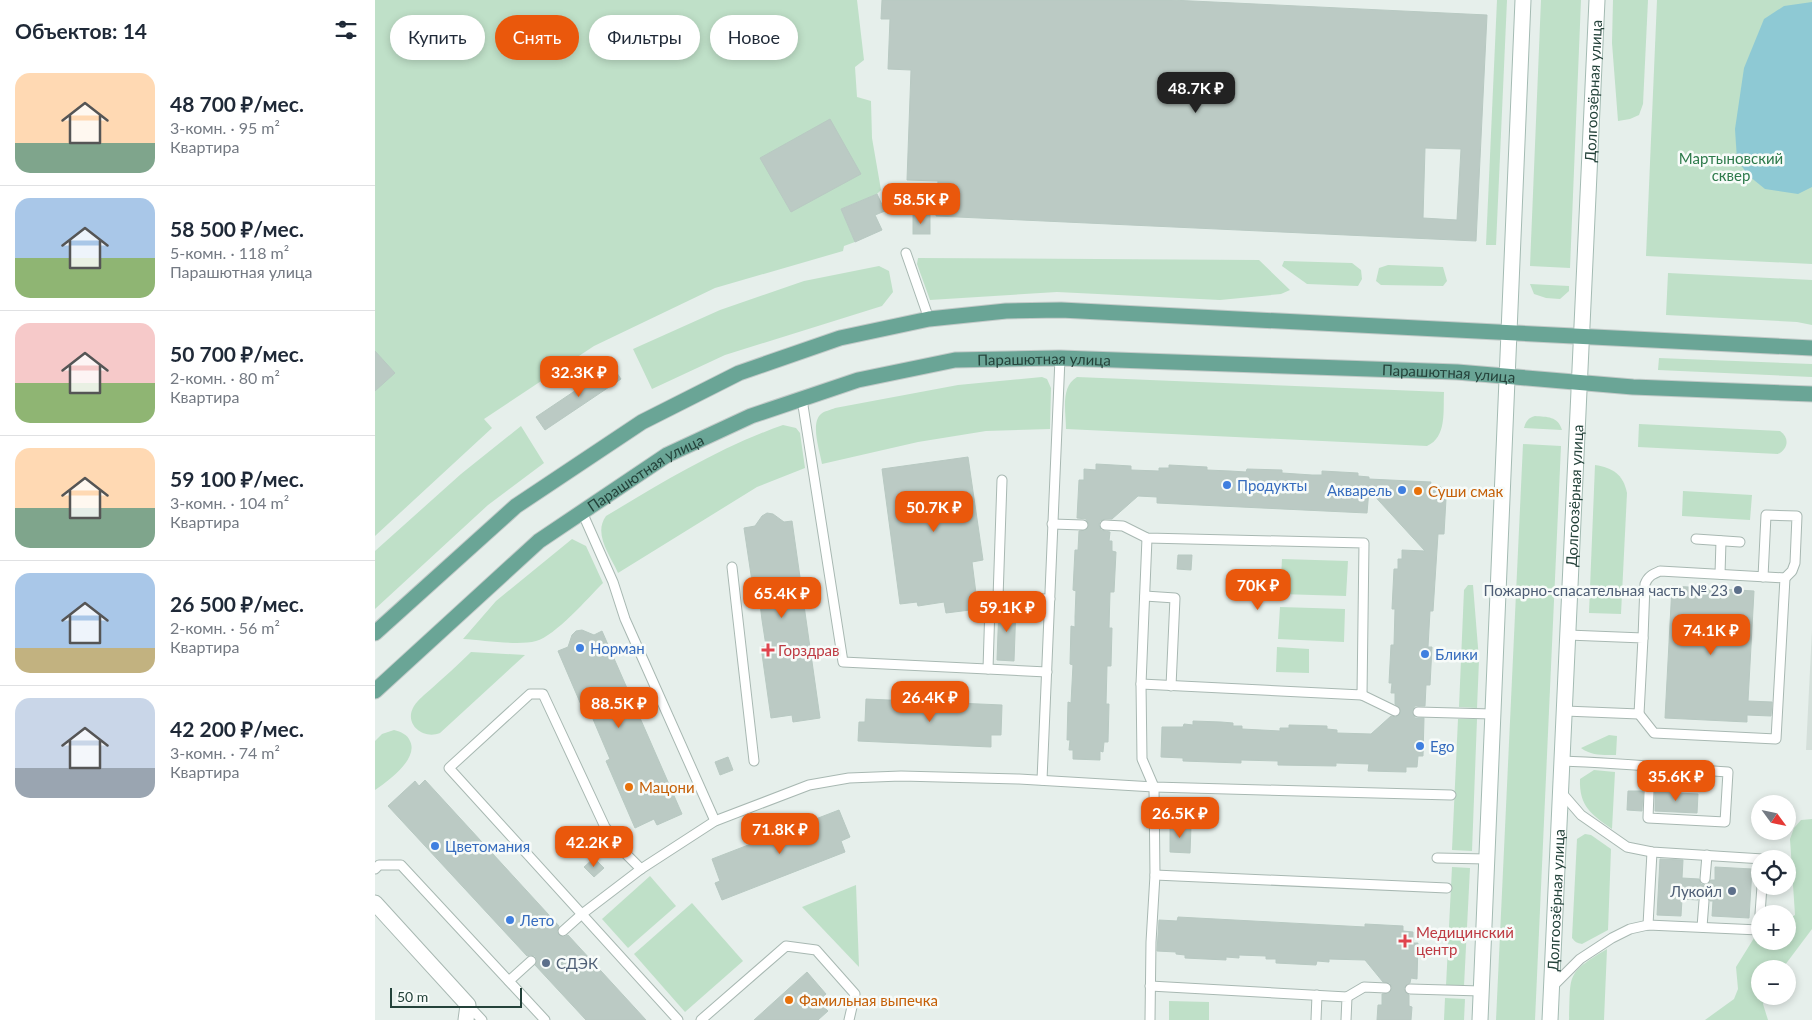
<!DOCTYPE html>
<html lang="ru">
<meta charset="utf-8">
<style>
:root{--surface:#fff;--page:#f6f6f7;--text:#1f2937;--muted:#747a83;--line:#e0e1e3;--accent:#ea580c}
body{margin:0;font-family:Lato,sans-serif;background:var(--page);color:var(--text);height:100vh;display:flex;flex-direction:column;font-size:19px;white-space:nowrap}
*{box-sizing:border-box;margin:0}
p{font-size:16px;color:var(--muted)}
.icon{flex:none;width:28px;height:28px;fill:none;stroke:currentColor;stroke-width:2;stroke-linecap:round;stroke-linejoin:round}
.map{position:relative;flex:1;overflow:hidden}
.drawer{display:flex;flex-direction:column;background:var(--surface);width:375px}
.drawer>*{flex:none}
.banner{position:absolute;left:15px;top:15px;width:475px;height:45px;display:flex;gap:10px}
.needle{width:32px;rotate:123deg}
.fabs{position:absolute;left:1376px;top:795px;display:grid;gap:10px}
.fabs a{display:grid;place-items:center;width:45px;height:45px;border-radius:50%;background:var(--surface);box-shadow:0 2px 8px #0003;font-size:25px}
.scale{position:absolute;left:15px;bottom:12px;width:132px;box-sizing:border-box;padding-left:5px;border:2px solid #24423a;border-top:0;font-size:14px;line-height:18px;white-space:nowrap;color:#24423a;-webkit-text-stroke:4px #f7fbf9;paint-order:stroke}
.price{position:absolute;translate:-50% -42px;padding:0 11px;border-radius:10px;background:var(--accent);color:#fff;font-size:16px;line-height:32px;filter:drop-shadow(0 1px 2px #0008)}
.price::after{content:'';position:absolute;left:50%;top:30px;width:15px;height:11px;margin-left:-8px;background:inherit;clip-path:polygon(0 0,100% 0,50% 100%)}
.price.selected{background:#222;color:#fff}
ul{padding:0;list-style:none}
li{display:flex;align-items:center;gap:15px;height:125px;padding:0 15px}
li+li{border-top:1px solid var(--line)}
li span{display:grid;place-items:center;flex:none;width:140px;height:100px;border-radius:15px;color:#555}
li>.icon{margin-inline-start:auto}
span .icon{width:60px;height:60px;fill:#fffc;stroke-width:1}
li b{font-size:21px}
h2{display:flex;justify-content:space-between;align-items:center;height:60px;padding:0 15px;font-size:21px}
.tag{padding:0 18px;border-radius:22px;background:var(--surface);box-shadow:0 2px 8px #0003;font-size:18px;line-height:45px}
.tag.selected{background:var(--accent);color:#fff}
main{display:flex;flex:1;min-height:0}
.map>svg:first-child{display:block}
.built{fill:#d4dfda}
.green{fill:#bfe0c8}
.water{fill:#8ec9d4}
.building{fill:#bbcac4;stroke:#b8c9c2;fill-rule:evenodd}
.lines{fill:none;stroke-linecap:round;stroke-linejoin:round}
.service-casing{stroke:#a8b8b2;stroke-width:11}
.minor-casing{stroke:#a8b8b2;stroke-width:17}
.secondary-casing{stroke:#a4bbb3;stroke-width:17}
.primary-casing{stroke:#c2cac8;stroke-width:17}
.service{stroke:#fff;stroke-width:9}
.minor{stroke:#fff;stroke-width:15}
.secondary{stroke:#fff;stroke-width:15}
.primary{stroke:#6aa596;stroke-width:15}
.shop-dot{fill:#3f7fe0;stroke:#f7fbf9;stroke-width:2}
.food-dot{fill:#e8710a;stroke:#f7fbf9;stroke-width:2}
.service-dot{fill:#5c6f8a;stroke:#f7fbf9;stroke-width:2}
.health-dot{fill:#e0444e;stroke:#f7fbf9;stroke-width:2}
.labels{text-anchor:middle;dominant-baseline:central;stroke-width:5;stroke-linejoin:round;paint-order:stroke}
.street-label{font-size:15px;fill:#24423a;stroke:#f7fbf9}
.park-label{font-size:15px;fill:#2d7a4b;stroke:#f7fbf9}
.shop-label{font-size:15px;fill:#366cbe;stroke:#f7fbf9;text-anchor:start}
.food-label{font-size:15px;fill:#c56008;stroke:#f7fbf9;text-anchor:start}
.service-label{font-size:15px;fill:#4e5e75;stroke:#f7fbf9;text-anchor:end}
.health-label{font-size:15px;fill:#be3a42;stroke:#f7fbf9;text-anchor:start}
</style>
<main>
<section class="drawer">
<h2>Объектов: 14<svg class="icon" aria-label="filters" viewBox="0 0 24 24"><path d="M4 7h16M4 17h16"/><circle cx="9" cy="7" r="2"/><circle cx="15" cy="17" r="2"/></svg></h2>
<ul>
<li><span style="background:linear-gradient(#ffd9b3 70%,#7fa58c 0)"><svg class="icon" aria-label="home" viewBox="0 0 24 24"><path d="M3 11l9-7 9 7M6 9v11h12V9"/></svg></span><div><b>48 700 ₽/мес.</b><p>3-комн. · 95 m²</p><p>Квартира</p></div></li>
<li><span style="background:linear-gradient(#a9c7e8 60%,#8fb573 0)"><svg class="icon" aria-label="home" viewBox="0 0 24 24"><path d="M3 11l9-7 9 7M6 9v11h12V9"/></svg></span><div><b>58 500 ₽/мес.</b><p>5-комн. · 118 m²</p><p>Парашютная улица</p></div></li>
<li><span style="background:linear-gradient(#f6c9c9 60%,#8fb573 0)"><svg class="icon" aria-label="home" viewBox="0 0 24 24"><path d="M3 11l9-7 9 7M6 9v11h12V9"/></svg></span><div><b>50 700 ₽/мес.</b><p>2-комн. · 80 m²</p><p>Квартира</p></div></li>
<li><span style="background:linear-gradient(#ffd9b3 60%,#7fa58c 0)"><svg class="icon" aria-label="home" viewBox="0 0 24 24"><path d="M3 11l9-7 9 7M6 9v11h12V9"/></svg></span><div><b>59 100 ₽/мес.</b><p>3-комн. · 104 m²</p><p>Квартира</p></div></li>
<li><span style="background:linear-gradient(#a9c7e8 75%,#c2b280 0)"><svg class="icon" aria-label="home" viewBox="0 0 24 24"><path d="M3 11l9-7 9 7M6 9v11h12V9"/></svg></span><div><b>26 500 ₽/мес.</b><p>2-комн. · 56 m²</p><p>Квартира</p></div></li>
<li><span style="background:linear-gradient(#c9d6e8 70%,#9aa5b1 0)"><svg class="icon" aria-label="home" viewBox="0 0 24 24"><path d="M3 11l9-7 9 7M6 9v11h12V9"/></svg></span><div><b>42 200 ₽/мес.</b><p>3-комн. · 74 m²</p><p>Квартира</p></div></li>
</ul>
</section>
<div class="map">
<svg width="1437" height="1020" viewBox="0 0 1437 1020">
<rect width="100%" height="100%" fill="#e6efeb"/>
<polygon class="built" points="1437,630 1437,750 1431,750"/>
<g class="green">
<polygon points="0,0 482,0 489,60 480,67 482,97 496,101 497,138 506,190 502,194 466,209 480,242 469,246 468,251 340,288 219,346 109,419 117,428 0,536"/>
<polygon points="1122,0 1132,0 1121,245 1111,245"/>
<polygon points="1166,0 1206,0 1195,268 1155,266"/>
<polygon points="1238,0 1273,0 1268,104 1264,115 1255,119 1243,121 1237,43"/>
<polygon points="1282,0 1437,0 1437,264 1271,256"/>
<polygon points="543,258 884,260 915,290 906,294 845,300 682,292 555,300 542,264"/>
<polygon points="909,261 977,263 986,270 987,279 983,286 932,284 907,266"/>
<polygon points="1013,265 1068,267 1072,281 1068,286 1006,285 1001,281 1004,268"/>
<polygon points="504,266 514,271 518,292 507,306 350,355 277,389 258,349 345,310 429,281"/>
<polygon points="1293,273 1437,280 1437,325 1422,322 1291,315"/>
<polygon points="1155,284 1194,286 1194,291 1185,299 1171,298 1159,294"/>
<polygon points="1284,358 1437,364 1437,377 1283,370"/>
<path d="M667,377L672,379L676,388L675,429L611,431L543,442L447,464C445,452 435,423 446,414C449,411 456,410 460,408L583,385Z"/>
<path d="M702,377L1069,392C1068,411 1072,437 1052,446L691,429C691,412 685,387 702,377Z"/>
<path d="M1160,416C1172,417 1183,416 1187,430L1149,428C1151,421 1153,418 1160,416Z"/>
<path d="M1264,424L1405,431C1415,438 1413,449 1403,454L1263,447Z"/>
<path d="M408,425L421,428L425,433L430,468L382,487L243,573C235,555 218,534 231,516C288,482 345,447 408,425Z"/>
<polygon points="146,426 169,463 113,505 0,609 0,551 86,474"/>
<polygon points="1148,444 1186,446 1160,1020 1121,1020"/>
<path d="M1220,465C1238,468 1248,474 1252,493L1246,614L1214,613Z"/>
<polygon points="1308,491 1377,495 1375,520 1307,516"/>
<path d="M197,539L211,546L228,583C213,598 180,636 161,641C143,646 108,640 88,639L121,601Z"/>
<polygon points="907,559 973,561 971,596 905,594"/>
<polygon points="1093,585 1098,585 1104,660 1102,708 1084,707 1089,590"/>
<polygon points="905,607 970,609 969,642 903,639"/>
<polygon points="902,647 934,649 934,673 901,672"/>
<path d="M96,652L150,655L65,733C48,740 28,724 39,706C43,700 50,694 56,689C69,677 83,665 96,652Z"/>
<polygon points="1083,719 1102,719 1097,851 1077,850"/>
<path d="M19,730C26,732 32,734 35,741C44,759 13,781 0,790V741L7,734Z"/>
<path d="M1234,735L1242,736L1241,755C1228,755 1217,756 1206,748Z"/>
<path d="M1219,770L1240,772L1237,829C1216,814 1204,806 1205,779Z"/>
<polygon points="1437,819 1437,929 1407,969 1385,969 1385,996 1391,996 1388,1004 1393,1020 1330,1020 1359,999 1363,989 1361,967 1384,930 1385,941 1412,941 1413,919 1420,915 1415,839 1419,828 1426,820"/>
<path d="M1210,834L1216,835L1236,849L1233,930L1207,944C1202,943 1200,942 1197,938L1202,839Z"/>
<polygon points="1077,867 1095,868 1089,986 1071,986"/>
<polygon points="275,876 301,906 253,948 227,919"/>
<polygon points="481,885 484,967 427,907"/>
<polygon points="317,903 368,961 310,1012 259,954"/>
<path d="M1232,949L1229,1020H1194C1196,974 1190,974 1232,949Z"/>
<polygon points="1070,998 1090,999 1089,1020 1069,1020"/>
<polygon points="794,1001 834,1002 834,1020 794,1020"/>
</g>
<polygon class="water" points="1437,2 1437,187 1423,194 1390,189 1374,176 1362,160 1360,129 1369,68 1389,19 1409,6"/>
<g class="building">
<path d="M507,0H796L1112,15L1101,241L561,216L563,181L532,180L536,70L513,69L515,19H506ZM1050,148L1086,149L1082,220L1048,218Z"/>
<polygon points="455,119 486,174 416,212 385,158"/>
<polygon points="502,194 510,211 500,215 507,230 480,242 466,209"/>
<rect x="538" y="215" width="17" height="19"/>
<polygon points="0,351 20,373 0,391"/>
<polygon points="237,366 246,379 170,430 161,417"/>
<polygon points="593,457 608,560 597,562 603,609 571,613 569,602 543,606 542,602 525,604 507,469"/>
<polygon points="721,464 756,466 756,470 784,471 784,468 794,468 794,465 832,467 832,470 855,471 871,472 872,469 907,470 907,473 937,475 947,475 947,471 983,473 983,476 994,477 994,479 1056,482 1055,486 1066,487 1066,499 1071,499 1069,534 1063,534 1058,611 1055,611 1053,647 1057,647 1055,685 1051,685 1050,706 1040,706 1037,711 1040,718 1049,718 1048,756 1043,756 1042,767 1031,767 1031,772 993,771 994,764 961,763 961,766 903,765 903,761 866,760 866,763 808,761 808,758 786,757 787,727 808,727 809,724 818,725 818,721 846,722 858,723 858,726 867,726 867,729 905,731 905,728 914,728 914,725 952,726 952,729 962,730 962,733 996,734 1016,716 1021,717 1025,714 1025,708 1020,704 1020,693 1016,693 1017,683 1014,683 1016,645 1019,645 1020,609 1017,609 1019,569 1023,569 1023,559 1027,559 1027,550 1050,551 994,490 992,513 782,503 782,497 763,496 737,519 730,519 725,521 724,525 726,530 735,532 734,541 737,541 737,551 741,552 739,592 735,592 734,628 737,628 736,666 732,666 731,704 734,704 733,742 729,742 728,752 725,751 725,760 698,759 698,750 694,750 695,740 692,740 693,702 696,703 698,665 695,664 696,626 700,627 700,617 701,591 698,590 700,550 703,550 704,531 711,530 714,525 711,519 702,518 704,480 709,480 709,469 721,470"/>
<polygon points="392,513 398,514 409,522 417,521 445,718 418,722 417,715 396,718 386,647 391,646 387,620 383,587 378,588 369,528 380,526 387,516"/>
<polygon points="803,555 817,555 816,570 802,569"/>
<polygon points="1297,586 1379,591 1373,701 1397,702 1396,716 1372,715 1372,722 1290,718"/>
<polygon points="624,605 641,606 639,661 622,660"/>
<polygon points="207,630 219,635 227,631 307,814 282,825 279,819 260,828 231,761 235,759 212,705 207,707 183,651 193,647 197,635 201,631"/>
<polygon points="491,699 627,705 626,735 616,735 616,747 483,741 484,722 490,722"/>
<polygon points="353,757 358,770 345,775 340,762"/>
<polygon points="50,780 184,926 182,932 184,935 189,937 193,935 271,1020 211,1020 160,965 162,960 160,956 155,955 152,956 13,806 40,781 44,786"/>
<polygon points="1253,791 1268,791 1267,811 1252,810"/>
<polygon points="1280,792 1323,794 1322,813 1280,811"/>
<polygon points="464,810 475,837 466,841 470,852 347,900 340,883 345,881 337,859"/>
<polygon points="795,825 816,826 815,853 795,852"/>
<polygon points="219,858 229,868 219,877 209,867"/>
<polygon points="1285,859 1308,860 1307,878 1324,879 1326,884 1329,885 1333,884 1336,880 1340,880 1340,867 1377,869 1374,918 1337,916 1338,901 1335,901 1333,896 1329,895 1324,897 1323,900 1307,899 1306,916 1282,915"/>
<polygon points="803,917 990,927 990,924 1028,926 1028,931 1038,932 1038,943 1043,943 1042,979 1036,978 1035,983 1032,984 1029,988 1030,992 1034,995 1034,1006 1037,1007 1036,1020 1002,1020 1003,1005 1007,1005 1007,994 1014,993 1017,988 1015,983 1008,982 990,960 954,959 954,962 942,961 941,965 901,963 901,959 891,959 891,956 864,955 864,958 851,957 851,960 810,958 810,955 801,954 801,952 782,951 784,920 802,921"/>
<polygon points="432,972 451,994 443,1001 453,1011 443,1020 379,1020"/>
</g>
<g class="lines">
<defs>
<g id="service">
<polyline points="531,253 554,319"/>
<polyline points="427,399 468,662 672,672"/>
<polyline points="207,512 238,582 250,619 340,821"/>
<polyline points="677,524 708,525"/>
<polyline points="730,525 748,526 772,538 989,543 987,695 766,684"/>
<polyline points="772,538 766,684 767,759 779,787 780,875 776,942 775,1020"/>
<polyline points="1321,539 1365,542"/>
<polyline points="357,567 379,761"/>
<polyline points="1345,574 1346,541"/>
<polyline points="1388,577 1391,515 1422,516 1420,563 1417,571 1410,578"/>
<polyline points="770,596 800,598 796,686"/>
<polyline points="623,598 627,480"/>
<polyline points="613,669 615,605 617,600 623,598 675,599"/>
<polyline points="987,695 1020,711"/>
<polyline points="1190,711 1264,714 1268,638 1193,635"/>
<polyline points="1043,712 1117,714"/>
<path d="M1264,714L1279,733L1401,739L1410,578L1285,571C1278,574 1273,576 1270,584L1268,638"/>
<path d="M1187,761C1243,763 1298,768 1353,772L1350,822L1273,818L1275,767"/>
<polyline points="667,780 685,358"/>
<polyline points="1186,792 1206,815 1252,847 1277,852 1388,859"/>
<polyline points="1062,858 1112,859"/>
<polyline points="0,869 4,865 26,865 170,1020"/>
<polyline points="266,869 251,854 230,827 168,694 155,694 74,768 303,1020"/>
<polyline points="780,875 1072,888"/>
<polyline points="1330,879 1332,855"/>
<polyline points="1385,914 1387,886"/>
<polyline points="1273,925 1277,852"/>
<polyline points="1327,927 1329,901"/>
<polyline points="188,931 207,914 266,869 340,821 434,785 474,778 526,776 644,779 779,787 1076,795"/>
<polyline points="134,981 156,961"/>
<polyline points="775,986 972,997 971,1020"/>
<polyline points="1177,987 1205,959 1237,938 1255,929 1273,925 1384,930 1385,920"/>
<polyline points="1035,989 1106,991"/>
<polyline points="972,997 989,987 1011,988"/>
<polyline points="93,1005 107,1020"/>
<polyline points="326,1020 411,946 441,950 480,994 474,1020"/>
<polyline points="941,1020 942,995"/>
</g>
<polyline id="minor" points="0,903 93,1005 91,1020"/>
<g id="secondary">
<polyline points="1105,1020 1148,0"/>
<path id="s1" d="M1175,1020L1222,0"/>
</g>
<g id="primary">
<polyline points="0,633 141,506 267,422 364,373 465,338 554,319 631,311 686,310 1437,348"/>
<path id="s2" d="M0,691L164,541L292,455L376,416L483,380L580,360L685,358L1082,372L1258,387L1437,394"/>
</g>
</defs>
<use href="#service" class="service-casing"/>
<use href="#minor" class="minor-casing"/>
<use href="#secondary" class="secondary-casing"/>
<use href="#primary" class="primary-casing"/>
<use href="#service" class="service"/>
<use href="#minor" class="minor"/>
<use href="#secondary" class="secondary"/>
<use href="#primary" class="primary"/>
</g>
<g class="shop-dot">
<circle cx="852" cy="485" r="5"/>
<circle cx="1027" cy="490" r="5"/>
<circle cx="205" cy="648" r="5"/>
<circle cx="1050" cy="654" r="5"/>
<circle cx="1045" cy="746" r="5"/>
<circle cx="60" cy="846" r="5"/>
<circle cx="135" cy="920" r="5"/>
</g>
<g class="food-dot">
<circle cx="1043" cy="491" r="5"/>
<circle cx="254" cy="787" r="5"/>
<circle cx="414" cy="1000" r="5"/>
</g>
<g class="service-dot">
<circle cx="1363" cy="590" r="5"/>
<circle cx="1357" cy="891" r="5"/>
<circle cx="171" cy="963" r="5"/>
</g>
<g class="health-dot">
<path d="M390.5 642.5h5v5h5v5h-5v5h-5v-5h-5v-5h5z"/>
<path d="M1027.5 933.5h5v5h5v5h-5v5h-5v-5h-5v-5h5z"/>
</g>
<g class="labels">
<g class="street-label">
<text stroke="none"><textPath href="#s1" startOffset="930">Долгоозёрная улица</textPath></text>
<text stroke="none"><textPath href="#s2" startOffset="770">Парашютная улица</textPath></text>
<text stroke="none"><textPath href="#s2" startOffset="1175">Парашютная улица</textPath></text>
<text stroke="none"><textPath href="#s2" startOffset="349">Парашютная улица</textPath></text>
<text stroke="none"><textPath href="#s1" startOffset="525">Долгоозёрная улица</textPath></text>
<text stroke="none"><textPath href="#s1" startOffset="120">Долгоозёрная улица</textPath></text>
</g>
<g class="park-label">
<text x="1356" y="158">Мартыновский<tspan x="1356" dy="17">сквер</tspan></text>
</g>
<g class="shop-label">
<text x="862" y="485">Продукты</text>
<text x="1017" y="490" text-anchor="end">Акварель</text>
<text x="215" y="648">Норман</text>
<text x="1060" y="654">Блики</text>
<text x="1055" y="746">Ego</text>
<text x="70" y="846">Цветомания</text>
<text x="145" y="920">Лето</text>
</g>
<g class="food-label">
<text x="1053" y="491">Суши смак</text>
<text x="264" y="787">Мацони</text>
<text x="424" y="1000">Фамильная выпечка</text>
</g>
<g class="service-label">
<text x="1353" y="590">Пожарно-спасательная часть № 23</text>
<text x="1347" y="891">Лукойл</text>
<text x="181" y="963" text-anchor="start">СДЭК</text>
</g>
<g class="health-label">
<text x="403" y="650">Горздрав</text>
<text x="1041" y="932">Медицинский<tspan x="1041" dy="17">центр</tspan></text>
</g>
</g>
</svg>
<div class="fabs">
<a><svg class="needle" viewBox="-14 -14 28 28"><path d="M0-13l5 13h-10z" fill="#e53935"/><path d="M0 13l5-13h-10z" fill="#747a83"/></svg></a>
<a><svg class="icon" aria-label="locate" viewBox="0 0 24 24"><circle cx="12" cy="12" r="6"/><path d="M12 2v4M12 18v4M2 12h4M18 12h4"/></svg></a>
<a>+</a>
<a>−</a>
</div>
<div class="scale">50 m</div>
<b class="price selected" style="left:821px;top:114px">48.7K ₽</b>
<b class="price" style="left:546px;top:225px">58.5K ₽</b>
<b class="price" style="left:204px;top:398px">32.3K ₽</b>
<b class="price" style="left:559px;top:533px">50.7K ₽</b>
<b class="price" style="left:883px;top:611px">70K ₽</b>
<b class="price" style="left:407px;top:619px">65.4K ₽</b>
<b class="price" style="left:632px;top:633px">59.1K ₽</b>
<b class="price" style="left:1336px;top:656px">74.1K ₽</b>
<b class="price" style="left:555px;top:723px">26.4K ₽</b>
<b class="price" style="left:244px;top:729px">88.5K ₽</b>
<b class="price" style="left:1301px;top:802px">35.6K ₽</b>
<b class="price" style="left:805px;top:839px">26.5K ₽</b>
<b class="price" style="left:405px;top:855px">71.8K ₽</b>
<b class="price" style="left:219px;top:868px">42.2K ₽</b>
<div class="banner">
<a class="tag">Купить</a>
<a class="tag selected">Снять</a>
<a class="tag">Фильтры</a>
<a class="tag">Новое</a>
</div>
</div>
</main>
